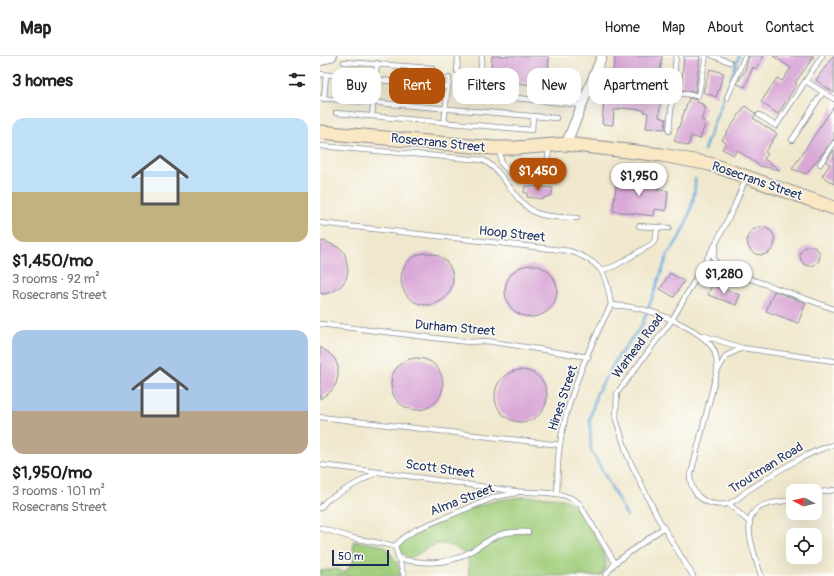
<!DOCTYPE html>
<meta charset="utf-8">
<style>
:root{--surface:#fff;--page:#f2f2f2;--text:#222;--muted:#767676;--line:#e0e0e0;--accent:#b45309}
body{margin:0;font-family:Pangolin,sans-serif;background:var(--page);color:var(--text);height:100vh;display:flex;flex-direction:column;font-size:15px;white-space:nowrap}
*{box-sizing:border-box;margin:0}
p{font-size:13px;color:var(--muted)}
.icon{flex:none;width:22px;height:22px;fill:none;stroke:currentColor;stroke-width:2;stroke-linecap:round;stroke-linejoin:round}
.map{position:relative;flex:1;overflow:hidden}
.panel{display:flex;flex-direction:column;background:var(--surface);width:320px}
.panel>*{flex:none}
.guide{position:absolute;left:12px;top:12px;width:380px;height:36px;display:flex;gap:8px}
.needle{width:26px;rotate:277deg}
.buttons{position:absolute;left:466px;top:428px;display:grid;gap:8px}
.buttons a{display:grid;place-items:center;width:36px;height:36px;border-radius:8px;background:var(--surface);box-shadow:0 4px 16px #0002;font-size:20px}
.scale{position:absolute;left:12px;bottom:10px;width:57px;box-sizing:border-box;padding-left:4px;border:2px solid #1b2f5e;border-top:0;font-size:11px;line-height:14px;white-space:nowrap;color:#1b2f5e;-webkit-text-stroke:3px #fdfcf7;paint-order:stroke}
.price{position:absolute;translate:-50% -34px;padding:0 9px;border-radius:14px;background:#fff;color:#222;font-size:13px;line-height:26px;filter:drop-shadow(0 1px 2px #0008)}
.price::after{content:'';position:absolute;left:50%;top:24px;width:12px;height:9px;margin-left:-6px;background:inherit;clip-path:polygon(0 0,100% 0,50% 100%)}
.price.current{background:var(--accent);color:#fff}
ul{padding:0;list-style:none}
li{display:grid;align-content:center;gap:8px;height:212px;padding:0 12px}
li span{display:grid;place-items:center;height:124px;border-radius:12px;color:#555}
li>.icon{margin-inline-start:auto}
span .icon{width:72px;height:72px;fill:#fffc;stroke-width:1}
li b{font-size:17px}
h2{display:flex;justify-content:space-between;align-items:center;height:48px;padding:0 12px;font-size:17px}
.tag{padding:0 14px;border-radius:12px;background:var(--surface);box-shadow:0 4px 16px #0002;font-size:14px;line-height:36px}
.tag.current{background:var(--accent);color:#fff}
header{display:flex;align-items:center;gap:24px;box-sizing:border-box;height:56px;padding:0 20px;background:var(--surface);border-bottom:1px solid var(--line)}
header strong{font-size:19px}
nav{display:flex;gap:22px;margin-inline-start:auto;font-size:14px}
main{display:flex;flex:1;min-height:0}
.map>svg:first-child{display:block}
.green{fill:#a1ce7b;stroke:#5e7e6c}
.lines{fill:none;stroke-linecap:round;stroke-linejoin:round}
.stream{stroke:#6aacde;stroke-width:2.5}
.building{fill:#d9a8d7}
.lane-casing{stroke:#868c96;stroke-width:6}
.street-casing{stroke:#868c96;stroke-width:11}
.secondary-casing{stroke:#868c96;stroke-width:15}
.lane{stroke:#fff;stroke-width:4.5}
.street{stroke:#fff;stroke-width:9}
.secondary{stroke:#fae7c3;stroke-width:13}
.labels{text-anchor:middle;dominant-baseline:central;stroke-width:3;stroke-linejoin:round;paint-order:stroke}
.street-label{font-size:13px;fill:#1b2f5e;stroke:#fdfcf7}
</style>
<header>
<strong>Map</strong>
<nav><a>Home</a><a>Map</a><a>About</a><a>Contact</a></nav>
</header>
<main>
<section class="panel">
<h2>3 homes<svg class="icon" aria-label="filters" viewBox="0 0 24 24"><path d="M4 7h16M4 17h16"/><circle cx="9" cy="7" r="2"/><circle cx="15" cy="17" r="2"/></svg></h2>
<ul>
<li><span style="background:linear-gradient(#bfe0f5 60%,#c2b280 0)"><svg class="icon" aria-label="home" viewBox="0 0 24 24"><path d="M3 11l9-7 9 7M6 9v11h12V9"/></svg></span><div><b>$1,450/mo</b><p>3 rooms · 92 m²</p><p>Rosecrans Street</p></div></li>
<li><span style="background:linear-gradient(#a9c7e8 65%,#b9a48a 0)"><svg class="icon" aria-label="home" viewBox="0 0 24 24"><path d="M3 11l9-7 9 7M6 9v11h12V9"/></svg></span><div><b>$1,950/mo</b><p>3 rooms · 101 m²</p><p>Rosecrans Street</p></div></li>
</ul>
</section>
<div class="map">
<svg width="514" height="520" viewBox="0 0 514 520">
<rect width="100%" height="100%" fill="#fdfcf7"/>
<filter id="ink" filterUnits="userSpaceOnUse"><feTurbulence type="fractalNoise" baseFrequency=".025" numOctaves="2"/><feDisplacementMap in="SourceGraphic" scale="8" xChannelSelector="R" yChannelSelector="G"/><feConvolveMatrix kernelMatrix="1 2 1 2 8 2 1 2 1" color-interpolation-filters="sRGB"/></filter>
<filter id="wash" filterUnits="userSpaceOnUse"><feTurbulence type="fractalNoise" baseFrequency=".012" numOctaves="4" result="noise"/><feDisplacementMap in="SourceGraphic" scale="16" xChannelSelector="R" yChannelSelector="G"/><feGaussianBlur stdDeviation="0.9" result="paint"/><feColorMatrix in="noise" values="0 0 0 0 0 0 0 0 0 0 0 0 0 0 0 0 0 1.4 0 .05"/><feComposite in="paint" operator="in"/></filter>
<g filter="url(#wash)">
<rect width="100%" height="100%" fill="#f0e8cd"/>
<g class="green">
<path d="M204,441C219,441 236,439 250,446C261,452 287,497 286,509C285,513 283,517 280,520H149L148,501C136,490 123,483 107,492C100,496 96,501 88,502L80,495V488C96,471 156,449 179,444C187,442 196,442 204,441Z"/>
<polygon points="33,485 65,490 77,507 82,520 0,520 0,515 18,513 24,517 34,505"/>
</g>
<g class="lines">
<g class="stream">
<polyline points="384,94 419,0"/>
<path d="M307,460L271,394L270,363L276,339L297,302L322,269L349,196C364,180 376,145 375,123"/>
</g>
</g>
<g id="blocks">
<g class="building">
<polygon points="172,0 227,0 229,2 228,15 232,16 234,20 247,21 246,32 240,32 240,37 232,36 232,42 220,40 221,32 217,31 217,29 192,27 192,29 188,28 187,37 178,36 175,35 176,26 166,25 165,23 165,13 171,14"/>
<polygon points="296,0 342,0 339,27 349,28 349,39 341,38 339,61 346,63 345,73 326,72 328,57 324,56 324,54 299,52 299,54 294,54 293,69 282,68 286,22 291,23"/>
<polygon points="364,0 380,0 375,36 361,34"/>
<polygon points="429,0 444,0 435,13 433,11 425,31 417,28 425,14"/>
<polygon points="453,0 494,0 475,27 477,28 458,58 441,46 457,22 462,25 471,12"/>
<polygon points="513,0 514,0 514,37 496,24"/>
<polygon points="390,13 404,17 396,41 383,36"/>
<polygon points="369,42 377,44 377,46 383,48 382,50 386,51 381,64 386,66 380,83 371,80 368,90 354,85"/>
<polygon points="425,50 436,58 433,62 457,78 445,96 448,98 444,103 460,114 440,110 417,94 414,99 402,93 406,87 402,84"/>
<polygon points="514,50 514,83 486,118 472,113"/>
<polygon points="514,94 514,128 502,120 510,108 506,106"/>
<polygon points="297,122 338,127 337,134 348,135 346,155 335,153 334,160 293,155"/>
<polygon points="205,130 233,132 232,139 222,143 207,141 208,137 204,137"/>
<circle cx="441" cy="185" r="14"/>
<polygon points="4,185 20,192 25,198 28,214 26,223 21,230 14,235 5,238 0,237 0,186"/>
<circle cx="490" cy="200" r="10"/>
<circle cx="107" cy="223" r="26"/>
<circle cx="211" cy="235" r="26"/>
<polygon points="350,217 364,225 354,241 340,233"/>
<polygon points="392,229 420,239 416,249 388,239"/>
<polygon points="454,235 486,247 478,267 446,255"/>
<polygon points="0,291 9,297 15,303 18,311 18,319 16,328 11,335 0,343"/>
<circle cx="97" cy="328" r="26"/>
<circle cx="201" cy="340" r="26"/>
</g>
</g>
</g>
<g filter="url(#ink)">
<use href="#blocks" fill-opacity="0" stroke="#868c96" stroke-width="1"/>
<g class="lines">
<defs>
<g id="lane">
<path d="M162,0C160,20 157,30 177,40L262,49"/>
<polyline points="393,0 410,6"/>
<polyline points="24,6 112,12"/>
<polyline points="137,15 138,0"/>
<polyline points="0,18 128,31"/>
<polyline points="486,25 514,43"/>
<polyline points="352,36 378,40 386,0"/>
<polyline points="0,42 236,62"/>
<polyline points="407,42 425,0"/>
<polyline points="4,43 6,19"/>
<polyline points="16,57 212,74 213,60"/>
<polyline points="439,59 456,70 502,0"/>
<polyline points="52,60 57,7"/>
<polyline points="124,66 129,22"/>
<polyline points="349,75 356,0"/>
<polyline points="472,84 503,36"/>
<path d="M0,90L163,104C184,115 193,144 214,156C226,162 244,161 257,162"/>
<polyline points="180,94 181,107 194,121 226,124 229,91"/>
<polyline points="500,108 514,87"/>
<path d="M0,167L250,195C282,207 286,216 291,249C269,291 245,347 239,395C237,409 238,424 237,438"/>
<polyline points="319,170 349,172"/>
<polyline points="396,190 393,201 396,207 403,213 514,253"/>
<polyline points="283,214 295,210 332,188 336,183 337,171"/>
<path d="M291,249C299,250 308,250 316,252C338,256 379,273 392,291C397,298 397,307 397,315L370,422C372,441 388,451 407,448C415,447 423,437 430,433C453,418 488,395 514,389"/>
<polyline points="0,268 148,286 167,285 268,301"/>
<polyline points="382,279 422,292"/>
<polyline points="398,314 406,300 422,292 514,305"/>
<polyline points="0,361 240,389"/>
<path d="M0,409C65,416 129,426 194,435C216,438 241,433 259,447L295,507L285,520"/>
<polyline points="495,437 514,434"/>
<polyline points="409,448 430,467"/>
<polyline points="0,452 7,444 57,416"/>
<polyline points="0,472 33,482 75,490"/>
<polyline points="75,490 83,482 97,473 175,441 196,437"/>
<polyline points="75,490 84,520"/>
<path d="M78,503C102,507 126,510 148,497C173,483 176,474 208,476"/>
<polyline points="295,507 343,472"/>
<polyline points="373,520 339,464 308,401 296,363 297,337 352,264 397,185 414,151 426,122"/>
<path d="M441,520C437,505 422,469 434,456C442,446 461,446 473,444"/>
</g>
<g id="street">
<polyline points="0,5 12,0"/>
<polyline points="246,88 282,0"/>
</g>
<polyline id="secondary" points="0,76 173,92 196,92 246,88 342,99 390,108 514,152"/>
</defs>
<use href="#lane" class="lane-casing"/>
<use href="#street" class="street-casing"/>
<use href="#secondary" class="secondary-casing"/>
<use href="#lane" class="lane"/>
<use href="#street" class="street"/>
<use href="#secondary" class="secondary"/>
</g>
</g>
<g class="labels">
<g class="street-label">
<text transform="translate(118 87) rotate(6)">Rosecrans Street</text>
<text transform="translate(437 125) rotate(19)">Rosecrans Street</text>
<text transform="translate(192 178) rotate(6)">Hoop Street</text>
<text transform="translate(135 272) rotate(5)">Durham Street</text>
<text transform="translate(318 290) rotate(-53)">Warhead Road</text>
<text transform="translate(243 342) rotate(-72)">Hines Street</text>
<text transform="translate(446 412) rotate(-32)">Troutman Road</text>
<text transform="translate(120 413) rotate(8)">Scott Street</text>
<text transform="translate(142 444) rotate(-21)">Alma Street</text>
</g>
</g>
</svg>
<div class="buttons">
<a><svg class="needle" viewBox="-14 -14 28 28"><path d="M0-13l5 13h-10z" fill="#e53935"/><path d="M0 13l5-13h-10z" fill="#767676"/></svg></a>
<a><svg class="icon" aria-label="locate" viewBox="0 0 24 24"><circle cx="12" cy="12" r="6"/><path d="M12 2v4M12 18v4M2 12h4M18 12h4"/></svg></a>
</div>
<div class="scale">50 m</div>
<b class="price current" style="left:218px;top:136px">$1,450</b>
<b class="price" style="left:319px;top:141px">$1,950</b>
<b class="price" style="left:404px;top:239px">$1,280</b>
<div class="guide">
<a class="tag">Buy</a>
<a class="tag current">Rent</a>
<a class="tag">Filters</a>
<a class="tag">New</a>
<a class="tag">Apartment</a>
</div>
</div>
</main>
